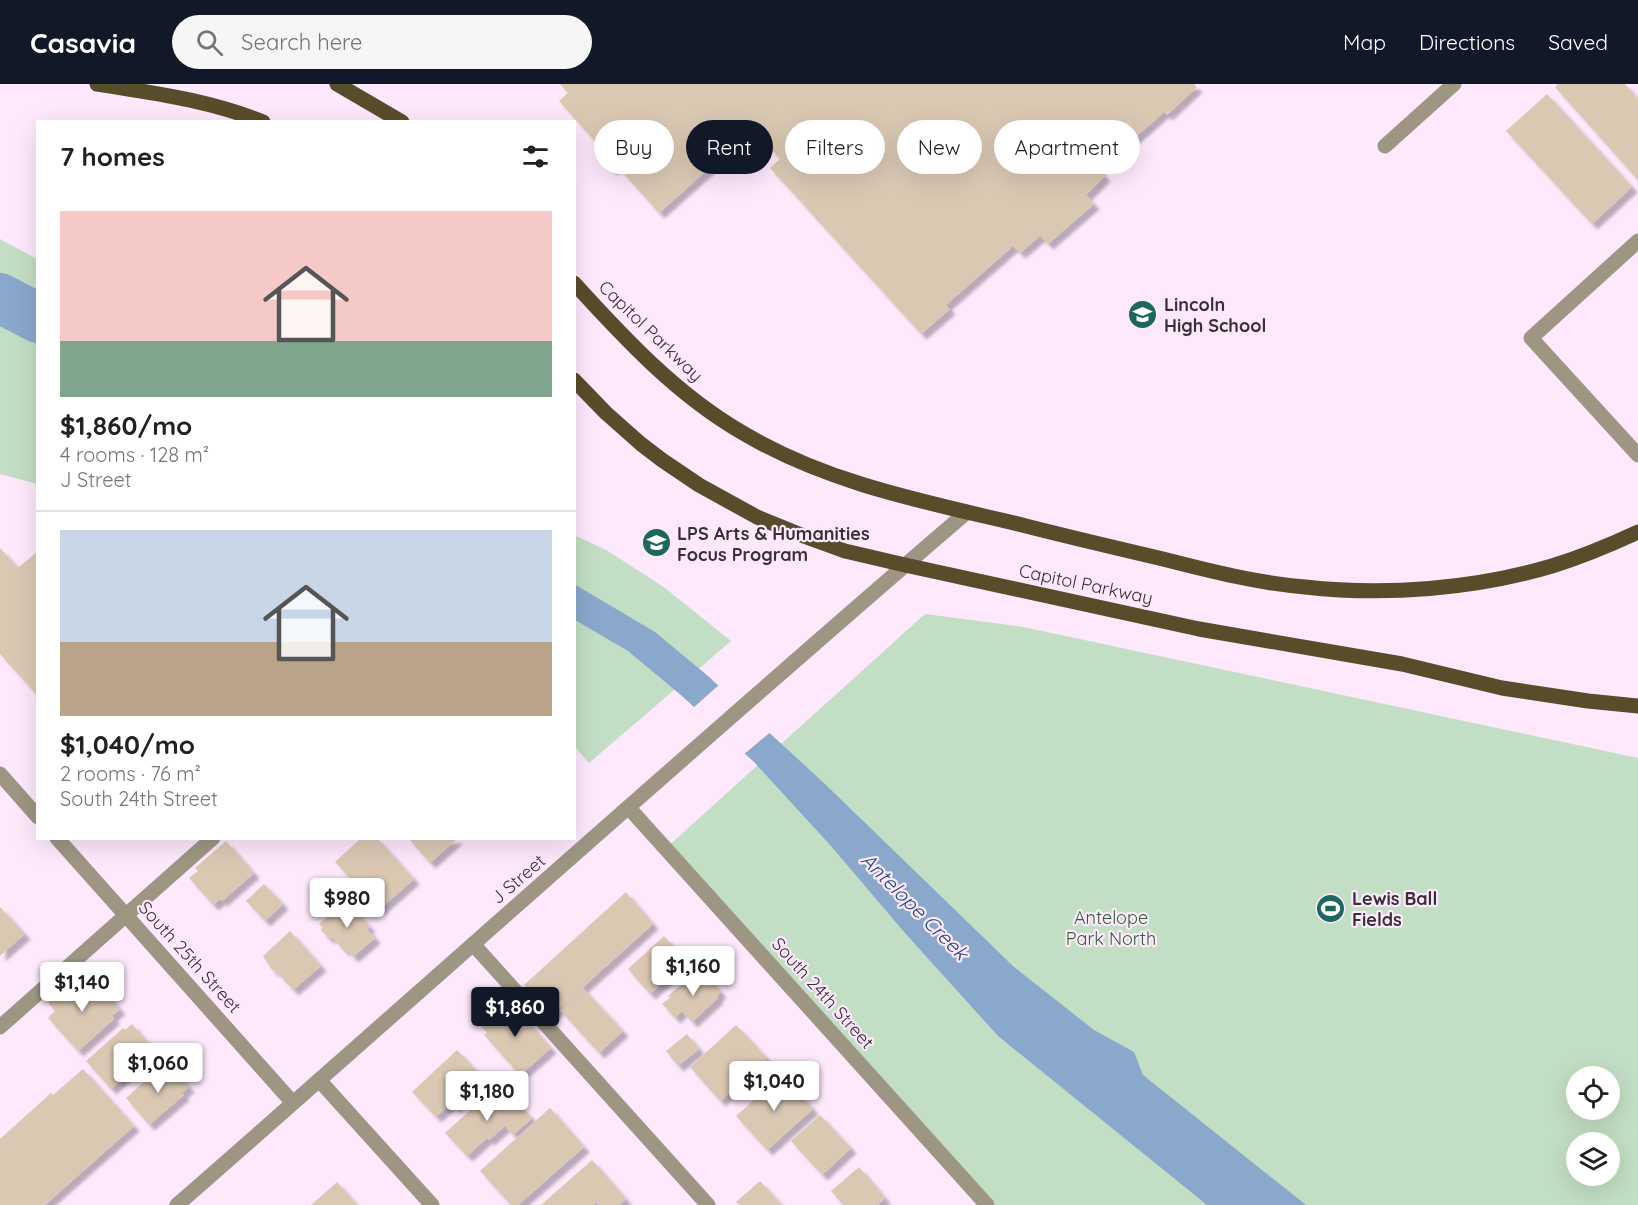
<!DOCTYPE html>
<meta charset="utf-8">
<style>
:root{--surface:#fff;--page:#f6f6f6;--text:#202124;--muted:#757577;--line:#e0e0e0;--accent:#111827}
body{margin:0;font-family:Quicksand,sans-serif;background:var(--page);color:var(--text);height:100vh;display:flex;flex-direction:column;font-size:22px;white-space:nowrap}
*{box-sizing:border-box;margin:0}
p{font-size:20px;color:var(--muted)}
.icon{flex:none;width:33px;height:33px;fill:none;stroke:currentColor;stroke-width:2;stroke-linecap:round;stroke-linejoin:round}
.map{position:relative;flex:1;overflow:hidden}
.side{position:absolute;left:36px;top:36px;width:540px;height:720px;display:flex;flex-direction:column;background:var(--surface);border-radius:0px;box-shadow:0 6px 24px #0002}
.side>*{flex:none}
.hud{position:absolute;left:594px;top:36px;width:570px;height:54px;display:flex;gap:12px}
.buttons{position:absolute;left:1566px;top:982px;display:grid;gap:12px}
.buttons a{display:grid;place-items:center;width:54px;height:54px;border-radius:50%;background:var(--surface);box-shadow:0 6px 24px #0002;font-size:30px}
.price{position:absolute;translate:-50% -51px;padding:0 14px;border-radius:6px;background:#fff;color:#222;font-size:20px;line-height:39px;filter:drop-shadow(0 2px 3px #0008)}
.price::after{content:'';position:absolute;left:50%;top:36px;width:18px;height:14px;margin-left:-9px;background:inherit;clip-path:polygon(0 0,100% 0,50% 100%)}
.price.active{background:var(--accent);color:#fff}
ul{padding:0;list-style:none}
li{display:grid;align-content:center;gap:12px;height:318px;padding:0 24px}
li+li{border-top:2px solid var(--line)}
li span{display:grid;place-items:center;height:186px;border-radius:0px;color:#555}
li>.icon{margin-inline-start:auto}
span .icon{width:108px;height:108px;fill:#fffc;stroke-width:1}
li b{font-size:26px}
h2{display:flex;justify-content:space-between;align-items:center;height:72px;padding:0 24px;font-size:26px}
.tag{padding:0 21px;border-radius:27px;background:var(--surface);box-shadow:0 6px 24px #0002;font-size:21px;line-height:54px}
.tag.active{background:var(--accent);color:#fff}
header{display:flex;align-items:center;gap:36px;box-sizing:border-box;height:84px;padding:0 30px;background:var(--accent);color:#fff}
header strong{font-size:28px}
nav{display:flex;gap:33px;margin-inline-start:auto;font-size:21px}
.search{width:420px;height:54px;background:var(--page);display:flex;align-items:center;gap:15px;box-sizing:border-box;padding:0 21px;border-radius:33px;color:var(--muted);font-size:22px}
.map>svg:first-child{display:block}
.green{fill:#c2dec4;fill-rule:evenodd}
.water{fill:#8aa8cc}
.pier{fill:#fde8fc}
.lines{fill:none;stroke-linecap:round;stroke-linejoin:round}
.river{stroke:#8aa8cc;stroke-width:50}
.building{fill:#dac8b3;filter:url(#shadow)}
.minor{stroke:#9c9683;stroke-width:15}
.major{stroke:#584d2a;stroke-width:15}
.labels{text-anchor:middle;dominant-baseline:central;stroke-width:4.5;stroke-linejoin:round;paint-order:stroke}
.poi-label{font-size:18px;font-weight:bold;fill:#383037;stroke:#fde8fc;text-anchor:start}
.street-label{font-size:18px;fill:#383037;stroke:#fde8fc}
.park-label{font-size:18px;fill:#2d6235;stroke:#fde8fc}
.water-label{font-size:20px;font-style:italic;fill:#234c7c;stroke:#fde8fc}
</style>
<header>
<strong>Casavia</strong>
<div class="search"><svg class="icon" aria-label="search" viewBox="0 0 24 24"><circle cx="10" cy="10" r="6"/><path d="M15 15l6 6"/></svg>Search here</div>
<nav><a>Map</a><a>Directions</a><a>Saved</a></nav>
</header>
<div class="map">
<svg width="1638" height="1121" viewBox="0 0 1638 1121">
<defs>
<filter id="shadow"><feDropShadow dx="5.5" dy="5.5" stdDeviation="1.5" flood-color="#0004"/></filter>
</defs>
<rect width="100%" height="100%" fill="#fde8fc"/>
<g class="green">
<polygon points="0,155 37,175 37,400 0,390"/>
<polygon points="574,451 608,467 665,504 731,557 589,679 575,663"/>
<path d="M925,530L1023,543L1638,674V1121H987L665,765ZM1576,993H1610V1026H1576ZM1576,1059H1610V1092H1576Z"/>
</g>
<polygon class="water" points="574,500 655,548 708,592 826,701 1014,883 1094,946 1134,968 1143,991 1306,1121 1207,1121 998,952 905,849 831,762 754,678 682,612 628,567 575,536"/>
<polygon class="pier" points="721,599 772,647 743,671 692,625"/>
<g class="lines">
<polyline class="river" points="0,214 38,234"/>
</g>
<g class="building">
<polygon points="560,0 1194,0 1197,3 1167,31 1164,28 1099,85 1105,92 1086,111 1094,120 1048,160 1040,152 1020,169 1013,162 946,221 950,225 921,250 770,84 780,75 753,45 659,129 617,82 612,86 598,75 595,67 600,63 559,17 568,9"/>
<polygon points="1558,0 1625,0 1638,15 1638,96 1555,3"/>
<polygon points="1547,10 1632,103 1592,140 1506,47"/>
<polygon points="0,464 18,484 38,467 38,612 0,570"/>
<polygon points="361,754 377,754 414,795 379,826 335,778"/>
<polygon points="408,754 458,754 430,779"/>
<polygon points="226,757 254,789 222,817 220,815 213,821 189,794 198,787 195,784"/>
<polygon points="264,800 283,820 265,837 246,817"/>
<polygon points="626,808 653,840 551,932 524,901"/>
<polygon points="346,816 370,843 367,845 375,854 353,873 346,865 344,867 332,853 328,854 321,846 322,843 319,840"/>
<polygon points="0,823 25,850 0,872"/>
<polygon points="290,847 321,882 293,906 276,887 272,886 263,872"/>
<polygon points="664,852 687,877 650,910 628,885"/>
<polygon points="701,885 721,908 717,912 718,914 692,938 682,927 675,934 662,920 670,914 668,912 696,888 697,889"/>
<polygon points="76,894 91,911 100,903 120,925 112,932 114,935 78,967 48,934 55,927 48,919"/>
<polygon points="583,904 623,947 599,969 560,926"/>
<polygon points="507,919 513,925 515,923 551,964 520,991 484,951 487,949 481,942"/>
<polygon points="132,940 151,962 144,968 148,972 111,1005 86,977 123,944 125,946"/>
<polygon points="736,941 767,974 720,1017 690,983"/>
<polygon points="687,950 699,965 678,982 666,967"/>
<polygon points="457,966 482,992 467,1007 469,1010 455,1023 451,1019 436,1033 412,1008"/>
<polygon points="169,980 189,1003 182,1009 184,1011 149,1041 126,1014 159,985 161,987"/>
<polygon points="83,985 134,1042 45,1121 0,1121 0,1055 51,1009 53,1011"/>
<polygon points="782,991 813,1025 767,1066 736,1032"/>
<polygon points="502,1008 515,1022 518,1019 532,1034 513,1051 505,1042 489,1056 487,1054 467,1072 445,1049 486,1012 490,1018"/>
<polygon points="550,1024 584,1063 518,1121 511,1121 480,1087"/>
<polygon points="820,1031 851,1064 822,1091 791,1057"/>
<polygon points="592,1076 626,1115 619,1121 599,1121 597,1118 593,1121 541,1121"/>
<polygon points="859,1083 885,1114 878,1121 843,1121 831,1107"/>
<polygon points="760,1097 782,1121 739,1121 736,1118"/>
<polygon points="337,1098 357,1121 311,1121"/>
</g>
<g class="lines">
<g class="minor">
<polyline points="1385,62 1454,0"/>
<polyline points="1638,157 1531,254 1638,371"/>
<polyline points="0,690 38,733"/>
<polyline points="629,724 987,1121"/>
<polyline points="57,754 293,1019"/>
<polyline points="473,860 708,1121"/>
<polyline points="0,943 213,754"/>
<polyline points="319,996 432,1121"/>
<path d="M177,1121C441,890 701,656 967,428"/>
</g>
<g class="major">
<path d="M97,0C153,9 209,16 263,38"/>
<polyline points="337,0 402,38"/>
<path d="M574,199C625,255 677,311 743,349C829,400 926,418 1022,441C1069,453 1116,464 1163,475C1210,487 1257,499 1305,503C1386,512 1474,505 1552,482C1581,473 1610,461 1638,448"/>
<polyline points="574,296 606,329 641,360 662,376 699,401 757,433 801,451 845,467 905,481 1199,545 1402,580 1502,604 1588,617 1638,622"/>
</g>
</g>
<defs>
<symbol id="school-disc" viewBox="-11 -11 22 22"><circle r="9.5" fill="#1e675d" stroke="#fde8fc"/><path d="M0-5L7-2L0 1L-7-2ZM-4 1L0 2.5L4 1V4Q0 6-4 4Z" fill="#fff"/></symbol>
<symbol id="stadium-disc" viewBox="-11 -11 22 22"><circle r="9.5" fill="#1e675d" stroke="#fde8fc"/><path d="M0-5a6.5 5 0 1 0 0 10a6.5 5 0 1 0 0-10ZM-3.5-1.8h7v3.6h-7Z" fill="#fff"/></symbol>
</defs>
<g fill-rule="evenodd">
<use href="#school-disc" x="1126" y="214" width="33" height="33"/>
<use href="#school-disc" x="640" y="442" width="33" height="33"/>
<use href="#stadium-disc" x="1314" y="808" width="33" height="33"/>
</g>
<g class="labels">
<g class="poi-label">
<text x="1164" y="220">Lincoln<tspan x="1164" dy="21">High School</tspan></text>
<text x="677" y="449">LPS Arts &amp; Humanities<tspan x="677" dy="21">Focus Program</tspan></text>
<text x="1352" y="814">Lewis Ball<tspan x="1352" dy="21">Fields</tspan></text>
</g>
<g class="street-label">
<text transform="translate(651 247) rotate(44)">Capitol Parkway</text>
<text transform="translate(1086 500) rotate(12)">Capitol Parkway</text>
<text transform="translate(518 795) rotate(-41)">J Street</text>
<text transform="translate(190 873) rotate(48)">South 25th Street</text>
<text transform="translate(823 909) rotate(48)">South 24th Street</text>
</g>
<g class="park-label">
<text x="1111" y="833">Antelope<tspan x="1111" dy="21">Park North</tspan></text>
</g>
<g class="water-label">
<text transform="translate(915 822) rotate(45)">Antelope Creek</text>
</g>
</g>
</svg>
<div class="buttons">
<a><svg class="icon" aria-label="locate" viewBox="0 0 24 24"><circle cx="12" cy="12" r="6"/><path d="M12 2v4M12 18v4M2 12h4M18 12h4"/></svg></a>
<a><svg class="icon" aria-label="layers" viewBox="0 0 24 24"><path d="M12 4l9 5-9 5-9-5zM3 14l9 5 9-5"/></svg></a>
</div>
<b class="price" style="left:347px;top:845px">$980</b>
<b class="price" style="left:693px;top:913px">$1,160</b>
<b class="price" style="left:82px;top:929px">$1,140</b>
<b class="price active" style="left:515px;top:954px">$1,860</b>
<b class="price" style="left:158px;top:1010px">$1,060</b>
<b class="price" style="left:774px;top:1028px">$1,040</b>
<b class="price" style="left:487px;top:1038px">$1,180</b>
<div class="hud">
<a class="tag">Buy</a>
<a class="tag active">Rent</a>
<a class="tag">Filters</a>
<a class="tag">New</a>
<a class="tag">Apartment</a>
</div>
<section class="side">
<h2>7 homes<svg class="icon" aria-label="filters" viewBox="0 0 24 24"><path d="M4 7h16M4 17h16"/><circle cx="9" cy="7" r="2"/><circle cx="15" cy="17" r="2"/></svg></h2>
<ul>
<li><span style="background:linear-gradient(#f6c9c9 70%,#7fa58c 0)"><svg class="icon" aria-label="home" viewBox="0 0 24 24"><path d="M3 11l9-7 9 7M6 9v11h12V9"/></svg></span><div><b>$1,860/mo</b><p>4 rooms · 128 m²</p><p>J Street</p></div></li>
<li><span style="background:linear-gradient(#c9d6e8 60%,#b9a48a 0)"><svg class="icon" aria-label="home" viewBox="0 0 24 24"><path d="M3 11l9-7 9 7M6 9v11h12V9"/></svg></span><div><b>$1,040/mo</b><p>2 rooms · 76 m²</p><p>South 24th Street</p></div></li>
</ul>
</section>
</div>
